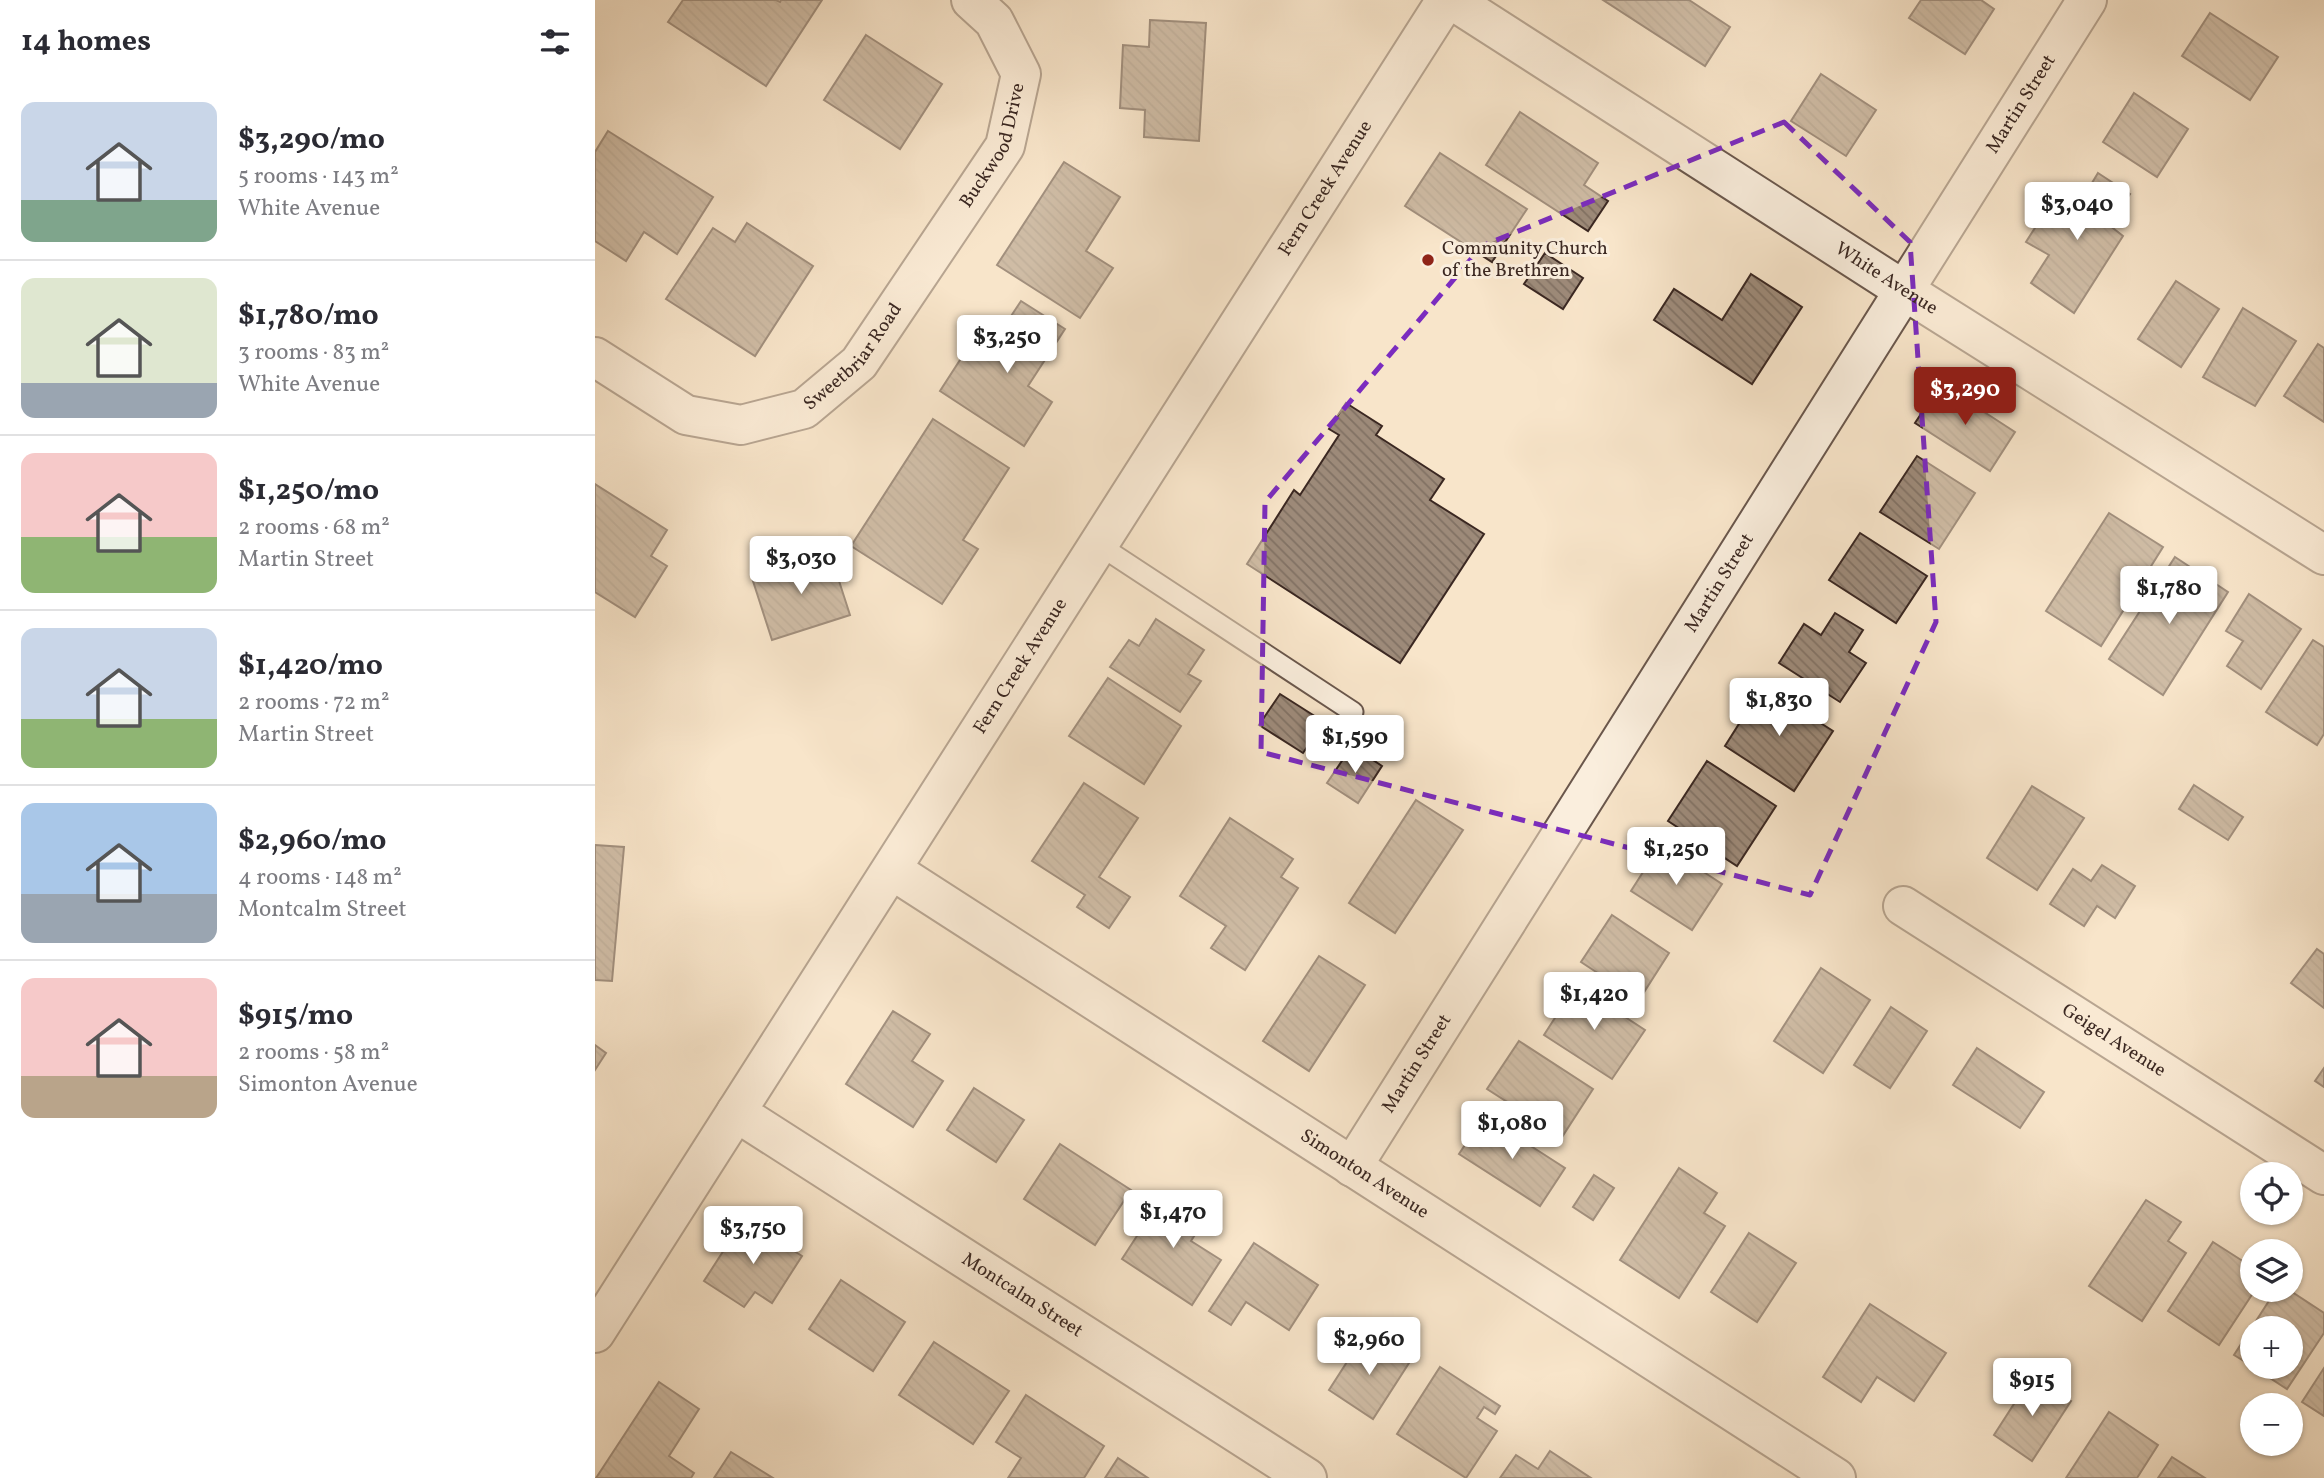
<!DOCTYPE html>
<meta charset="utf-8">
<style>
:root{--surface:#fff;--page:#f7f7f7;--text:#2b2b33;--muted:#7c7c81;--line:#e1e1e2;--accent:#8f2418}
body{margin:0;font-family:Vollkorn,serif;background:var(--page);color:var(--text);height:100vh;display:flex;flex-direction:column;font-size:26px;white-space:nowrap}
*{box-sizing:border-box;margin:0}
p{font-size:23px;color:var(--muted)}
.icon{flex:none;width:38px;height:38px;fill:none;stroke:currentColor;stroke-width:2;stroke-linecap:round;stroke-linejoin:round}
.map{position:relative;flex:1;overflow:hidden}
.panel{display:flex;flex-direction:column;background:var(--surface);width:595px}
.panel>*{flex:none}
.buttons{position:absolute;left:1645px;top:1162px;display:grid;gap:14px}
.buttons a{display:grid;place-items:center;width:63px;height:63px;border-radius:50%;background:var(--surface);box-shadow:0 2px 5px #0004;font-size:35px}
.price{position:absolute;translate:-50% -60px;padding:0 16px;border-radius:7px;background:#fff;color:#222;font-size:23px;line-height:46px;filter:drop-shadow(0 2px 4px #0008)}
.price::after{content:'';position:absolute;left:50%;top:42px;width:21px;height:16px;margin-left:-10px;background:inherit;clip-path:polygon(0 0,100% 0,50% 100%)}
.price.on{background:var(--accent);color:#fff}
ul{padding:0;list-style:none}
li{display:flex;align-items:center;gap:21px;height:175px;padding:0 21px}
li+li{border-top:2px solid var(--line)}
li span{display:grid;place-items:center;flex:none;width:196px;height:140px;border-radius:14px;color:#555}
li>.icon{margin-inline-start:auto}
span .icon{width:84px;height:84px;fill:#fffc;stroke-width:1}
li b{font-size:30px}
h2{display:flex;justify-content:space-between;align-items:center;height:84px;padding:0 21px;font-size:30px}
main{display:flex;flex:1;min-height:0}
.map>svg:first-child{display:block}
.building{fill:url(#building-back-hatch);stroke:#3b2822;stroke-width:2}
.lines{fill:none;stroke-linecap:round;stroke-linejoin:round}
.service-casing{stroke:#6a574c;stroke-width:23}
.minor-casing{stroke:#6a574c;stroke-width:42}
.tertiary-casing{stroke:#6a574c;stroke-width:42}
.service{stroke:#faeedd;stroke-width:19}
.minor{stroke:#faeedd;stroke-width:38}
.tertiary{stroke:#faeedd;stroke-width:38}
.marked{fill:none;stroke:#7b2cbf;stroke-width:5;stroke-dasharray:14 9;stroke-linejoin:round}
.poi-dot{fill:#8f2418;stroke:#faeedd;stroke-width:2.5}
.labels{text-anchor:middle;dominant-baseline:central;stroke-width:6;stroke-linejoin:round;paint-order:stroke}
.street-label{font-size:19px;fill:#3b2822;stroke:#faeedd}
.poi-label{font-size:19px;fill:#3b2822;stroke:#faeedd;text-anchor:start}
</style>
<main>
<section class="panel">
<h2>14 homes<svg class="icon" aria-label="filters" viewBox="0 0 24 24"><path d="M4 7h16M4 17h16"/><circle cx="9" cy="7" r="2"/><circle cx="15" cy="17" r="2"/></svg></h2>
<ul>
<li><span style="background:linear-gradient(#c9d6e8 70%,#7fa58c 0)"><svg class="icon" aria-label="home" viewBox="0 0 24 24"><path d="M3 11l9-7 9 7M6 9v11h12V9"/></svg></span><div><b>$3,290/mo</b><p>5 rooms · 143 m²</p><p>White Avenue</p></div></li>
<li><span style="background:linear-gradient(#dfe7d0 75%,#9aa5b1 0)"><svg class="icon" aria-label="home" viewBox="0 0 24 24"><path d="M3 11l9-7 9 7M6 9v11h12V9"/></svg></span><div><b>$1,780/mo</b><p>3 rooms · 83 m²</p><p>White Avenue</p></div></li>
<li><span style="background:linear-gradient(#f6c9c9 60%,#8fb573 0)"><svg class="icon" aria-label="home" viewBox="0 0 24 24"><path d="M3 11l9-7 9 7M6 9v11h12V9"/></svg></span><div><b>$1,250/mo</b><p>2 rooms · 68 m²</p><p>Martin Street</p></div></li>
<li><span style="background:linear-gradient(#c9d6e8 65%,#8fb573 0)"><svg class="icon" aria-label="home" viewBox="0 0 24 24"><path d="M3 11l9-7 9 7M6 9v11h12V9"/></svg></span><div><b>$1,420/mo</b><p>2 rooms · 72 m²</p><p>Martin Street</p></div></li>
<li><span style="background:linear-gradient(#a9c7e8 65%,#9aa5b1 0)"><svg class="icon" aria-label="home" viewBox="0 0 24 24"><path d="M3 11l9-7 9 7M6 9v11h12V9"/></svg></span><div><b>$2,960/mo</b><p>4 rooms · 148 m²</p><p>Montcalm Street</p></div></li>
<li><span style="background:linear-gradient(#f6c9c9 70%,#b9a48a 0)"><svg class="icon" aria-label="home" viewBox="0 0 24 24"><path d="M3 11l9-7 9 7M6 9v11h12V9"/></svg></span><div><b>$915/mo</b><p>2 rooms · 58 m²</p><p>Simonton Avenue</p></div></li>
</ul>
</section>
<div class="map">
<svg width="1729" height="1478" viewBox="0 0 1729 1478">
<defs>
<pattern id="building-back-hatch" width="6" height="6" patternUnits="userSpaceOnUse" patternTransform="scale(1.75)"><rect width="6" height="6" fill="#9d8a79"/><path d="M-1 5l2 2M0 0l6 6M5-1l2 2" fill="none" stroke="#817163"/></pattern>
</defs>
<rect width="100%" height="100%" fill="#f8e5ca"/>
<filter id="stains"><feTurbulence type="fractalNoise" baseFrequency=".00286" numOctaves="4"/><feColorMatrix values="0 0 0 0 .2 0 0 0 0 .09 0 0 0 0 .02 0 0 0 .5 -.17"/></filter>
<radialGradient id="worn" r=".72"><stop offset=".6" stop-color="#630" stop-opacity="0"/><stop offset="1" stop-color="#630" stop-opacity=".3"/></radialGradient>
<g class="building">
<polygon points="88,0 181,0 185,2 186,0 227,0 171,86 73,22"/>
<polygon points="1008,0 1094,0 1135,27 1110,66"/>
<polygon points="1326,0 1386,0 1399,9 1370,54 1314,18"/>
<polygon points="1615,13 1683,57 1655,100 1587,56"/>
<polygon points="555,20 611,23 604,141 549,137 550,110 525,108 528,45 554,47"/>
<polygon points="271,35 347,84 305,149 229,100"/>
<polygon points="1226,74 1281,110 1251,156 1196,121"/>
<polygon points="1539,93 1593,129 1562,177 1508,142"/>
<polygon points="925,112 1003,163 989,185 1013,201 993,231 891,165"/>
<polygon points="13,131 118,197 82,254 49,232 31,261 0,241 0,152"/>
<polygon points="845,153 932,209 897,262 810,206"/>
<polygon points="469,162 525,197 491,251 518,268 485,318 402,265"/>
<polygon points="1503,173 1535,194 1514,225 1528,236 1479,313 1436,283 1454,255 1431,242 1462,193 1482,208"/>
<polygon points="152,223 218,266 160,356 71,299 118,228 140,242"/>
<polygon points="950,253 988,278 968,309 929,284"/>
<polygon points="1156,274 1207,307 1157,384 1059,320 1079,289 1127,320"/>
<polygon points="1581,281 1624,309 1586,367 1543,339"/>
<polygon points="426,301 470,329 433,386 457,402 429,446 345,391 376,343 391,354"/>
<polygon points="1648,308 1701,341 1660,406 1608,377"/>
<polygon points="1723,344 1729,348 1729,422 1689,396"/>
<polygon points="1346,384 1420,432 1395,471 1320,423"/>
<polygon points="751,403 787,426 781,435 849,479 835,500 889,534 805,663 652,564 699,490 705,495 744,435 734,429"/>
<polygon points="338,419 414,468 368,540 383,549 347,604 256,546"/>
<polygon points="1322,456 1380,493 1344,549 1285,512"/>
<polygon points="0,484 72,530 56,556 72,566 40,617 0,592"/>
<polygon points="1514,513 1568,547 1506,646 1451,611"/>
<polygon points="1265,533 1332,576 1301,623 1234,580"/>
<polygon points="235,553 255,615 177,640 157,578"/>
<polygon points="1580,557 1633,592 1568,695 1514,659"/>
<polygon points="1654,594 1706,629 1666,689 1632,666 1648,641 1631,631"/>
<polygon points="1240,613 1268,630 1254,652 1271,663 1245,702 1184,663 1209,624 1226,635"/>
<polygon points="561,619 609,650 593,674 606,681 585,712 515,667 534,640 544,646"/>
<polygon points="1718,640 1729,647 1729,734 1722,745 1671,712"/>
<polygon points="513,678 586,726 549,784 474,736"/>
<polygon points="1168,686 1238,731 1199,791 1130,746"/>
<polygon points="685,694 729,722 708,753 664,725"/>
<polygon points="757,746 787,766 763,803 732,783"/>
<polygon points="1112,761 1181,806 1142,866 1073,821"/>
<polygon points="489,783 543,818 504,877 535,897 514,928 482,907 490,895 437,861"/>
<polygon points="1599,785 1648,817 1633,840 1584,809"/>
<polygon points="1437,786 1489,818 1442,890 1392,858"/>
<polygon points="821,800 868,830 800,933 754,903"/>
<polygon points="635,818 698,859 686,877 703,888 650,970 616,948 631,926 585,896"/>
<polygon points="1066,844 1127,884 1097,930 1036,891"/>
<polygon points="0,845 29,847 17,981 0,980"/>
<polygon points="1507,865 1540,886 1520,918 1502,906 1489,926 1455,904 1478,869 1496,881"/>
<polygon points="1017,915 1074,953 1044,1000 986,962"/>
<polygon points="1722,949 1729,954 1729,1008 1696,983"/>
<polygon points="724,956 770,985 714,1071 668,1041"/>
<polygon points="1226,968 1275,1000 1228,1073 1179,1041"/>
<polygon points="981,985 1050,1030 1017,1079 949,1035"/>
<polygon points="1296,1007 1332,1031 1295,1088 1259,1065"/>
<polygon points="298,1011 335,1034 317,1061 348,1081 318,1127 251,1084"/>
<polygon points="924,1041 998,1089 967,1137 892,1089"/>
<polygon points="0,1045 11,1053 0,1070"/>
<polygon points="1382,1048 1449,1092 1425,1128 1358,1085"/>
<polygon points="1729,1068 1729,1087 1720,1081"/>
<polygon points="379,1088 429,1120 401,1162 352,1130"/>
<polygon points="889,1116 970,1168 945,1206 864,1154"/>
<polygon points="465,1144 536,1190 500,1245 429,1199"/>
<polygon points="1084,1168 1122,1193 1109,1213 1130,1226 1084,1298 1025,1260"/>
<polygon points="999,1175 1019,1188 998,1220 978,1207"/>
<polygon points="570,1193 610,1219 596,1241 626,1260 597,1305 527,1259"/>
<polygon points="1551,1200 1586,1222 1573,1241 1591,1253 1547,1321 1494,1286"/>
<polygon points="149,1219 207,1256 177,1303 160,1292 149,1307 109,1281"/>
<polygon points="1154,1233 1201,1263 1162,1322 1116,1292"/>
<polygon points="1618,1242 1657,1267 1657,1290 1660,1290 1624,1345 1573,1311"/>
<polygon points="659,1243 723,1285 694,1330 651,1302 636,1325 614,1311"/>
<polygon points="246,1280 310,1322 278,1371 214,1329"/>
<polygon points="1681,1290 1694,1290 1729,1313 1729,1333 1692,1389 1658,1367 1696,1367 1696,1328 1657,1328 1657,1366 1639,1355"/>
<polygon points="1275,1304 1351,1353 1319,1401 1282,1377 1266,1402 1228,1377"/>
<polygon points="770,1334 814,1363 778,1419 734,1390"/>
<polygon points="339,1342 414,1391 378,1444 304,1395"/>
<polygon points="845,1367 905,1406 900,1414 889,1407 882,1418 902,1431 871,1478 802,1434"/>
<polygon points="1729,1368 1729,1416 1707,1402"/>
<polygon points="1437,1376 1476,1401 1437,1461 1399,1435"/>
<polygon points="64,1382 104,1409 74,1456 99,1473 96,1478 1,1478"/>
<polygon points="431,1395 509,1446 489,1478 413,1478 426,1458 401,1442"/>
<polygon points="1514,1412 1563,1445 1542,1478 1471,1478"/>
<polygon points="955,1451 996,1478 905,1478 921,1455 943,1469"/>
<polygon points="136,1452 178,1478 119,1478"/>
<polygon points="1577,1457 1610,1478 1563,1478"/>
<polygon points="523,1458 553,1478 510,1478"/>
</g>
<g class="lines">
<defs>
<polyline id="service" points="504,545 758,712"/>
<g id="minor">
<path id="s1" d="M857,0L1310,291L1729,555"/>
<path id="s2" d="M0,357L91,415L146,425L209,409L264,363L410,146L426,74L399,21L376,0"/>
<path id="s3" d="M297,870L1241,1478"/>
<path id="s4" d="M1308,906L1729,1175"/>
<path id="s5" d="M141,1112L712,1478"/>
<path id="s6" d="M757,1167L1492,0"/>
</g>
<g id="tertiary">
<path id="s7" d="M0,1333L851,0"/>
</g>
</defs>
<use href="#service" class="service-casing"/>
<use href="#minor" class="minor-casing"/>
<use href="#tertiary" class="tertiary-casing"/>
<use href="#service" class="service"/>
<use href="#minor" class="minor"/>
<use href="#tertiary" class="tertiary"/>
</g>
<path d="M0 0H1729V1478H0ZM1189,122L1315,242L1341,622L1215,895L666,752L670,502L887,246Z" fill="#f8e5ca" fill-opacity=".55" fill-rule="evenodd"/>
<path class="marked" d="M1189,122L1315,242L1341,622L1215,895L666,752L670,502L887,246Z"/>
<circle class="poi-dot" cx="833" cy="260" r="7"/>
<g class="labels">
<g class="street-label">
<text stroke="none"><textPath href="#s6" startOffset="1256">Martin Street</textPath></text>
<text stroke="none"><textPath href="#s2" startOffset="558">Buckwood Drive</textPath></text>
<text stroke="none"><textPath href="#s7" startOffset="1358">Fern Creek Avenue</textPath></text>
<text stroke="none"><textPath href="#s1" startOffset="516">White Avenue</textPath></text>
<text stroke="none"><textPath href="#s2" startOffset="301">Sweetbriar Road</textPath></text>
<text stroke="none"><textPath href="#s6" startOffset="690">Martin Street</textPath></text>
<text stroke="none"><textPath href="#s7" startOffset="791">Fern Creek Avenue</textPath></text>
<text stroke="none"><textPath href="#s4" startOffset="250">Geigel Avenue</textPath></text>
<text stroke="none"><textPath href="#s6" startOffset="122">Martin Street</textPath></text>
<text stroke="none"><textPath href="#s3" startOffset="562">Simonton Avenue</textPath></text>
<text stroke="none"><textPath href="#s5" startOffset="340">Montcalm Street</textPath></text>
</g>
<g class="poi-label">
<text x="847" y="249">Community Church<tspan x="847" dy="22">of the Brethren</tspan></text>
</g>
</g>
<rect width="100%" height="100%" filter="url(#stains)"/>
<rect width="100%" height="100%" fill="url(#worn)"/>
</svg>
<div class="buttons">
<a><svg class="icon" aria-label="locate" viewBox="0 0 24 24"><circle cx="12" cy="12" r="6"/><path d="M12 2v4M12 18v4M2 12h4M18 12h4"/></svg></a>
<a><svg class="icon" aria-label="layers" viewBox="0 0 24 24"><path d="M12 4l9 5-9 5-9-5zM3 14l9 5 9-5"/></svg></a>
<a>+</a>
<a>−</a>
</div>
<b class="price" style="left:1482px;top:242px">$3,040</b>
<b class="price" style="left:412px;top:375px">$3,250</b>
<b class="price on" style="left:1370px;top:427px">$3,290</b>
<b class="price" style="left:206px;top:596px">$3,030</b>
<b class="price" style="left:1574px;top:626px">$1,780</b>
<b class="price" style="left:1184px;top:738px">$1,830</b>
<b class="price" style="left:760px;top:775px">$1,590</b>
<b class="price" style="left:1081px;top:887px">$1,250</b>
<b class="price" style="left:999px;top:1032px">$1,420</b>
<b class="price" style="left:917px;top:1161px">$1,080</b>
<b class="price" style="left:578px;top:1250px">$1,470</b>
<b class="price" style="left:158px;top:1266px">$3,750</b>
<b class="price" style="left:774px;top:1377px">$2,960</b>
<b class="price" style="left:1437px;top:1418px">$915</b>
</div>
</main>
